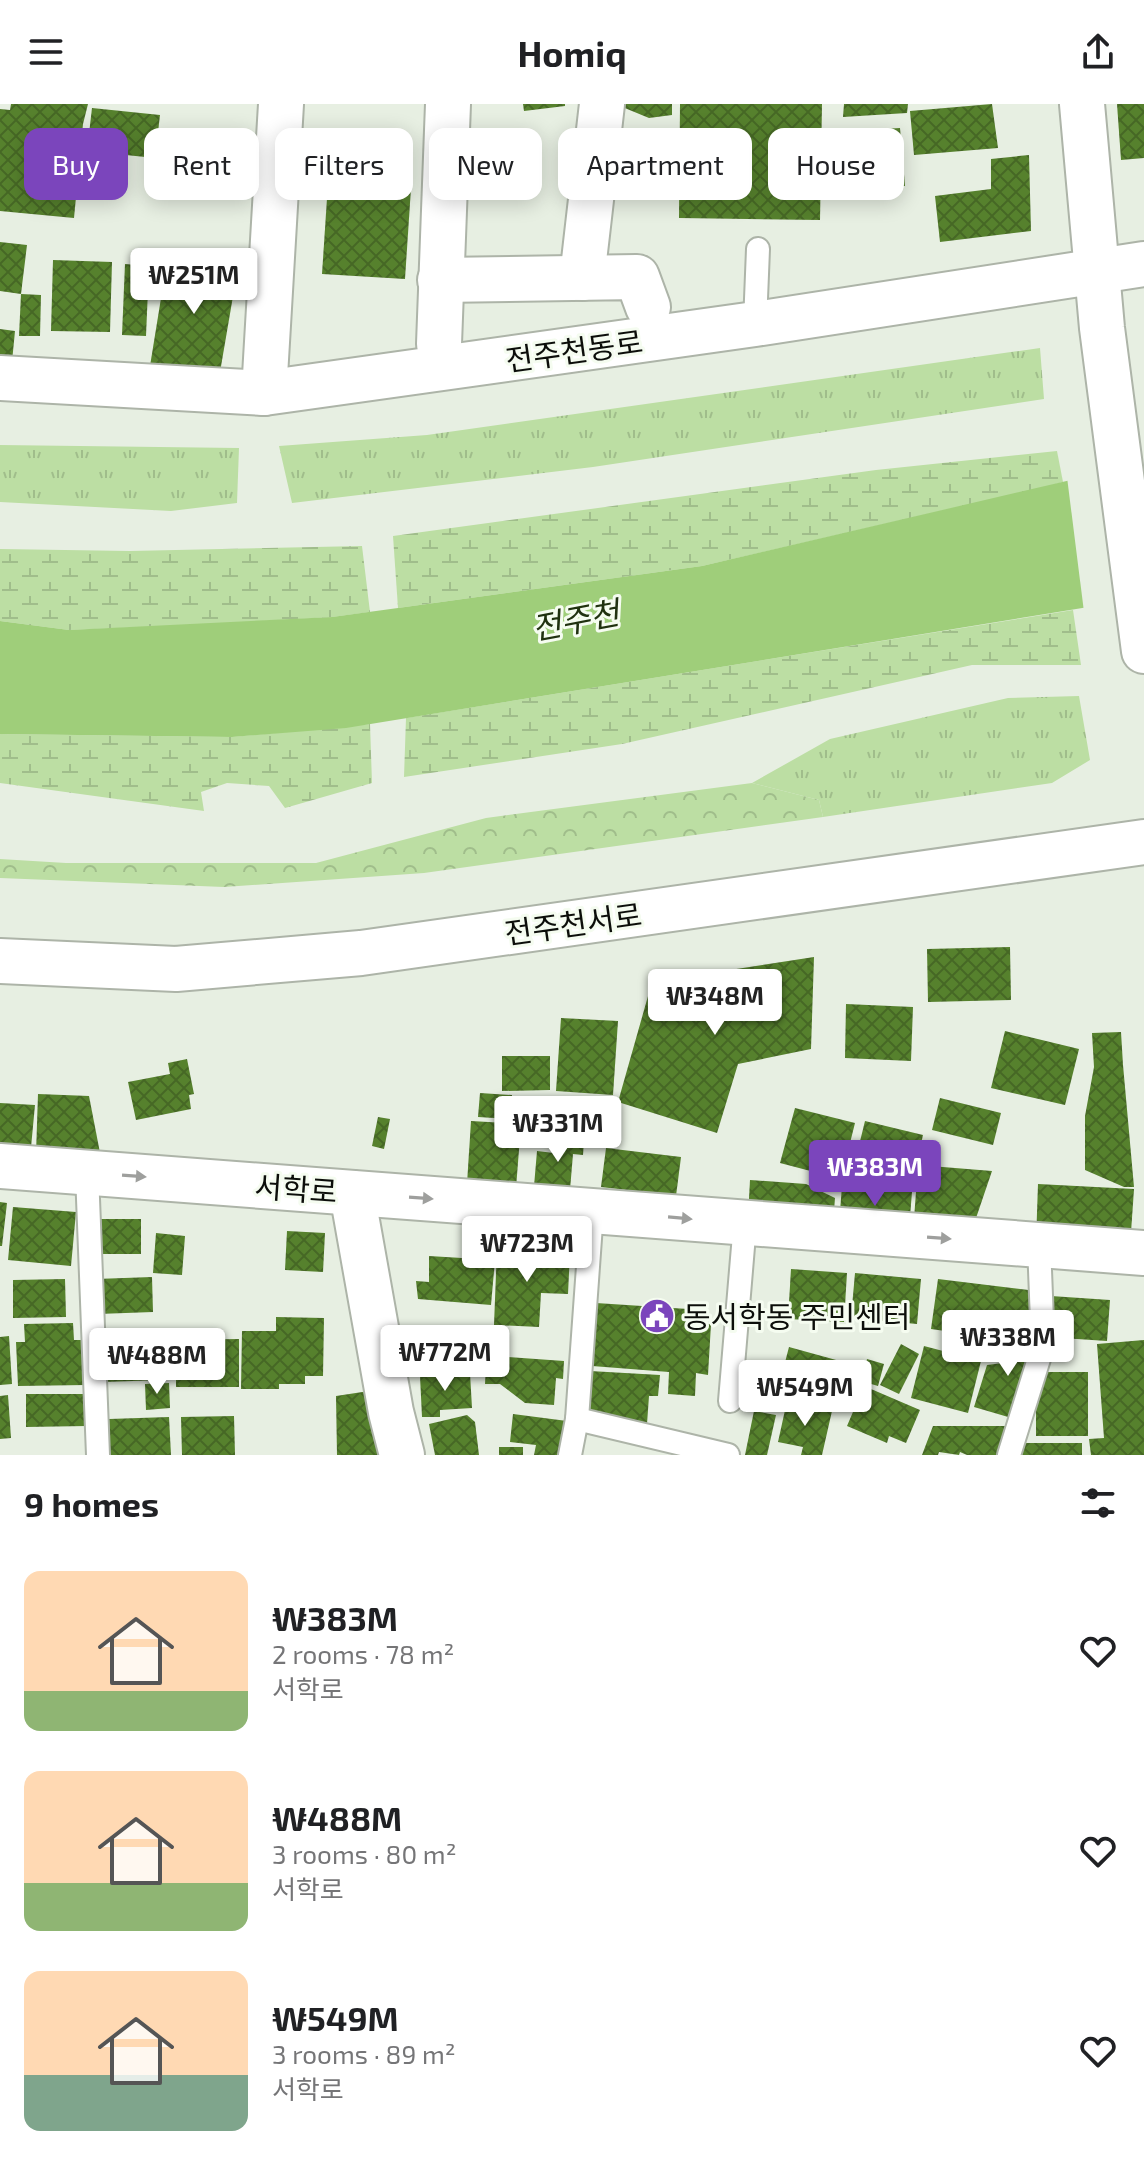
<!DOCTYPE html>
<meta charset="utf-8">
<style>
:root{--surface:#fff;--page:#f6f6f6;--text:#202124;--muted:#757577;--accent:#7b45bc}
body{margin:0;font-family:"Exo 2","Noto Sans KR",sans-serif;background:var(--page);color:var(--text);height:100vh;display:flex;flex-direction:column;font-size:30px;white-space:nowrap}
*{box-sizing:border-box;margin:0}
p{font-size:26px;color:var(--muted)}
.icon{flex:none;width:44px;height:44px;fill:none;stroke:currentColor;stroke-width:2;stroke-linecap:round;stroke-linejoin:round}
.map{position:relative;height:1351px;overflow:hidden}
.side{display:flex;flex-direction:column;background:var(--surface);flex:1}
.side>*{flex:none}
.banner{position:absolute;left:24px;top:24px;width:1096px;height:72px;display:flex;gap:16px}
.price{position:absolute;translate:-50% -68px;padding:0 18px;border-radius:8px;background:#fff;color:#222;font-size:26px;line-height:52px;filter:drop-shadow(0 2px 4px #0008)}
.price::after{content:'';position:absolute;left:50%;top:48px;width:24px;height:18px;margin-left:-12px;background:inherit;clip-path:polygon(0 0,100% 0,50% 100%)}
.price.selected{background:var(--accent);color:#fff}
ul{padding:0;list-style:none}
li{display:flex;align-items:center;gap:24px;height:200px;padding:0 24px}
li span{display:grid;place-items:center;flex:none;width:224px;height:160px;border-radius:16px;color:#555}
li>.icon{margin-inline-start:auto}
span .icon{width:96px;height:96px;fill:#fffc;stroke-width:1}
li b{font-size:34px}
h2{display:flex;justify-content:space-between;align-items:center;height:96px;padding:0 24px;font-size:34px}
.tag{padding:0 28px;border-radius:16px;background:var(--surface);box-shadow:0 4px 20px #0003;font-size:28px;line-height:72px}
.tag.selected{background:var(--accent);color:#fff}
header{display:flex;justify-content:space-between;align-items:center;height:104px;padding:0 24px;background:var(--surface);font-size:36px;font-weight:700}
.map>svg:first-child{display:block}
.grass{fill:url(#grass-tufts)}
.forest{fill:url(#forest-crowns)}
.wetland{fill:url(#wetland-marsh)}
.water{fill:#9fce7a}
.pier{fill:#e7efe2}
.building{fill:url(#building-cross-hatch)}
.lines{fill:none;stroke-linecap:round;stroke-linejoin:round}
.service-casing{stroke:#adb4a8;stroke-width:26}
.minor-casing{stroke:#adb4a8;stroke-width:48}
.tertiary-casing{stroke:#adb4a8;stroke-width:48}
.service{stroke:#fff;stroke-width:22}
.minor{stroke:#fff;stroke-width:44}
.tertiary{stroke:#fff;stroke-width:44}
.oneway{fill:#9e9f9d}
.labels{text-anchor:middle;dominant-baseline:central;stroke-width:6;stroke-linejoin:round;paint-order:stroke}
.street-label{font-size:30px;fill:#0c0e0a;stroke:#f5fcf0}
.poi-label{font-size:30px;fill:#0c0e0a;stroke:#f5fcf0;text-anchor:start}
.water-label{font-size:32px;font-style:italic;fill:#203210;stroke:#f5fcf0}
</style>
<header><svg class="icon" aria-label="menu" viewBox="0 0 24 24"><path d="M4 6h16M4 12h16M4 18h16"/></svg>Homiq<svg class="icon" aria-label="share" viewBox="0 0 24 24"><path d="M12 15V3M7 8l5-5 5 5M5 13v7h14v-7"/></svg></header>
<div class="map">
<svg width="1144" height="1351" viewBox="0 0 1144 1351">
<defs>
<pattern id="grass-tufts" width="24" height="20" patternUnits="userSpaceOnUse" patternTransform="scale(2)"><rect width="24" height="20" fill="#bcdea3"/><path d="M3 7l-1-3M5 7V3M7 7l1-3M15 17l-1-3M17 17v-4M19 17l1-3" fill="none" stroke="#a0bd8b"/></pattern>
<pattern id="forest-crowns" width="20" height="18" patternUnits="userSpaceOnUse" patternTransform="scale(2)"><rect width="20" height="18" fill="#bcdea3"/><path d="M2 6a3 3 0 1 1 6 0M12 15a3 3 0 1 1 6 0" fill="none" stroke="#a0bd8b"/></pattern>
<pattern id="wetland-marsh" width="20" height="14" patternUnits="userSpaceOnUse" patternTransform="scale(2)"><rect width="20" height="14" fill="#bcdea3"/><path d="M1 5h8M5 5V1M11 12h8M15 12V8" fill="none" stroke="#a0bd8b"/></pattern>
<pattern id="building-cross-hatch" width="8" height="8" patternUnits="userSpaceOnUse" patternTransform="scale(2)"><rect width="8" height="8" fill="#56812d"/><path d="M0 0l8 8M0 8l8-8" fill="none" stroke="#466825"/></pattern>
</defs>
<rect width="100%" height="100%" fill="#e7efe2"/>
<g class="grass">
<polygon points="1040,244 1044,295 593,363 292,399 279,342 427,331"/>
<polygon points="0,341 239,344 237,399 171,407 0,398"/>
<polygon points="1079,592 1090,656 1052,679 823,713 819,696 752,679 830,635 1008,594"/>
</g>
<polygon class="forest" points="752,679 819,696 823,713 424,769 224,783 0,774 0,755 66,759 316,759 486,714"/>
<g class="wetland">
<polygon points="1057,347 1063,378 1045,383 702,462 398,504 393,432 876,366"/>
<polygon points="362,442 370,508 332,513 195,521 69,526 0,517 0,445 130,447"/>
<polygon points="1073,506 1081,561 972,561 622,640 404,673 406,614"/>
<polygon points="370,620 372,679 285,704 269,682 227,679 201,688 204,707 0,679 0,630 232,633"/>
</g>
<polygon class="water" points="1144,359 1144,494 346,624 232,633 0,630 0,517 69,526 332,513 398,504 702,462"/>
<polygon class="pier" points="1144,355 1144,499 1084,508 1067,373"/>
<g class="building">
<polygon points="11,0 88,0 83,20 74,114 0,107 0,5 10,6"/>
<polygon points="523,0 565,0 565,2 524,7"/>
<polygon points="615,0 672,0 672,11 649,14"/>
<polygon points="680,0 822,0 820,116 679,114"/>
<polygon points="844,0 908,0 907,9 843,13"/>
<polygon points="992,0 998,44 914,51 910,7"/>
<polygon points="1117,0 1144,0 1144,54 1121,56"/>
<polygon points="92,4 160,11 155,54 87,47"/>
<polygon points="900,24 905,82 839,86 835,28"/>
<polygon points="175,37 205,39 203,72 172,70"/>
<polygon points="330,49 413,54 405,175 322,170"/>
<polygon points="1029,51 1031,127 940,138 935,92 991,85 991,55"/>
<polygon points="0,138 27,141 21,190 0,187"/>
<polygon points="168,151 238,163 219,274 150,262"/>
<polygon points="53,156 112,158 110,228 51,227"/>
<polygon points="125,160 149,162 146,232 122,231"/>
<polygon points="21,190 41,191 40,232 19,232"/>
<polygon points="0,225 15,227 11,268 0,267"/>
<polygon points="1010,843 1011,896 928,898 927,845"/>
<polygon points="814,853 811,945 738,960 717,1029 618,998 652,878"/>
<polygon points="846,900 913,903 911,957 845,954"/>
<polygon points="561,914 618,917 613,991 556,987"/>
<polygon points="1005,927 1079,945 1065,1001 991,984"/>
<polygon points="1121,928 1123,961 1134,1083 1124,1083 1085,1066 1085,1012 1094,963 1092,929"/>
<polygon points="502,952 550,952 550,986 502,987"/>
<polygon points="187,955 194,990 189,991 191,1005 136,1016 128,978 170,970 168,959"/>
<polygon points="480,989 512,991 510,1015 478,1013"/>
<polygon points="38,990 89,992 101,1054 36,1050"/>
<polygon points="940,994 1001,1009 993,1041 932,1026"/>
<polygon points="0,999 35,1001 30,1054 0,1052"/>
<polygon points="795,1004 855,1019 841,1075 780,1059"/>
<polygon points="378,1013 390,1015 384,1045 372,1042"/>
<polygon points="471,1017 521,1020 516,1084 467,1080"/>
<polygon points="865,1017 923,1031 912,1080 853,1066"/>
<polygon points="556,1020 585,1022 583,1051 573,1050 569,1098 533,1094 537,1047 554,1049"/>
<polygon points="606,1044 681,1053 676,1092 601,1083"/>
<polygon points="918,1061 992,1067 974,1120 914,1115"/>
<polygon points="750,1076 806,1080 835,1094 833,1119 748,1113"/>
<polygon points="1038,1080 1134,1085 1130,1143 1036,1138"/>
<polygon points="842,1082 912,1088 909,1125 839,1120"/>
<polygon points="0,1098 7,1099 2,1142 0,1142"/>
<polygon points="13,1103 76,1108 71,1162 8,1156"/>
<rect x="94" y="1115" width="47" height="35"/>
<polygon points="287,1127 325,1129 323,1168 285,1166"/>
<polygon points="156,1129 185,1132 182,1171 153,1169"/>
<polygon points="497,1144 570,1148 568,1190 541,1189 539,1223 494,1221"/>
<polygon points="429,1152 495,1156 491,1201 418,1195 416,1177 429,1178"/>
<polygon points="791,1165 847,1169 844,1218 788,1215"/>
<polygon points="855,1169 921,1175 917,1220 851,1214"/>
<polygon points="152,1173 153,1208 98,1210 96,1175"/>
<polygon points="65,1175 66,1213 13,1214 13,1176"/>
<polygon points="938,1175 1037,1187 1032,1227 982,1220 980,1232 931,1225"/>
<polygon points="1051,1192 1110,1196 1107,1237 1047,1233"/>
<polygon points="596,1199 688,1205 686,1219 711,1220 708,1271 696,1269 695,1292 668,1290 669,1268 592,1262"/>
<polygon points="276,1213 324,1214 323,1272 305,1272 305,1280 279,1280 279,1285 241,1285 242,1227 276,1227"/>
<polygon points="73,1219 74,1236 85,1236 86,1281 18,1282 16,1238 25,1238 24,1220"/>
<polygon points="1013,1227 1040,1236 1015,1315 974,1303 987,1261 1003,1259"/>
<polygon points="9,1232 12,1280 0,1281 0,1233"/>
<polygon points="162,1233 163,1276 103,1278 101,1235"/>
<polygon points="239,1235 239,1283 176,1283 176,1236"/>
<polygon points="1144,1236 1144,1351 1091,1351 1089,1335 1104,1334 1097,1240"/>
<polygon points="901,1240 919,1250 899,1290 880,1281"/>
<polygon points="924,1242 981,1257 968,1309 911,1294"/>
<polygon points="789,1243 847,1259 837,1300 778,1285"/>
<polygon points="507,1253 564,1257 563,1275 556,1274 554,1301 525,1299 500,1280 485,1280 486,1261 506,1262"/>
<polygon points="867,1255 884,1260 878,1282 861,1277"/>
<polygon points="590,1267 660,1271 658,1292 649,1292 647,1320 587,1313"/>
<rect x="1036" y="1268" width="52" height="64"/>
<polygon points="470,1269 472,1304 440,1306 440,1313 422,1313 420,1272"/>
<polygon points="169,1279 170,1304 146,1306 145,1280"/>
<polygon points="864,1282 920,1306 906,1339 889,1332 887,1339 847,1322"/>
<polygon points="369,1287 380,1351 337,1351 336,1292"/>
<polygon points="26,1290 87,1290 87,1322 26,1323"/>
<polygon points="8,1291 11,1334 0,1335 0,1292"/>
<polygon points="787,1297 832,1307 822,1351 801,1351 803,1343 778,1338"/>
<polygon points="754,1307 776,1311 767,1351 745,1351"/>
<polygon points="513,1310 567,1317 562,1351 534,1351 536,1341 510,1338"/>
<polygon points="467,1311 475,1318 479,1351 435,1351 429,1320"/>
<polygon points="234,1312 235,1351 182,1351 181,1313"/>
<polygon points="169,1313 171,1351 110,1351 109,1315"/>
<polygon points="933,1322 1010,1322 999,1351 967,1351 960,1348 959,1351 939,1348 938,1351 922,1351"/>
<polygon points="1025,1339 1082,1339 1082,1351 1020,1351"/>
<rect x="499" y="1343" width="24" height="8"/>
</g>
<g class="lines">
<defs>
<g id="service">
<polyline points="755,220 758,145"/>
<polyline points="87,1069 98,1351"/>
<polyline points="730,1297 745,1119"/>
<polyline points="577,1315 728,1351"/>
<polyline points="570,1351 577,1315 592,1107"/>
<polyline points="1009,1351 1043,1242 1039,1141"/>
</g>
<g id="minor">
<polyline points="1082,0 1102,224 1144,547"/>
<polyline points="582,174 602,0"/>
<polyline points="440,176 637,173 648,203"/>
<polyline points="439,240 448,0"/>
<polyline points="0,274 264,289 755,220 1144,160"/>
<polyline points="264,289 281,0"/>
<polyline points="0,1062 1144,1149"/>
<polyline points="352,1089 391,1308 402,1351"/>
</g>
<polyline id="tertiary" points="0,857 176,865 361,849 1144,738"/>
</defs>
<use href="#service" class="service-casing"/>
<use href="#minor" class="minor-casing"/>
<use href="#tertiary" class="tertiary-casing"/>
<use href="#service" class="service"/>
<use href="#minor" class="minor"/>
<use href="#tertiary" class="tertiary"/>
</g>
<defs><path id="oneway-solid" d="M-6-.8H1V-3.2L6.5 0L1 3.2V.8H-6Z" transform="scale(2)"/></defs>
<g class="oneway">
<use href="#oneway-solid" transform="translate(134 1072) rotate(4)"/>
<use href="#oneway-solid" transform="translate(421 1094) rotate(4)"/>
<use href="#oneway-solid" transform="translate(680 1114) rotate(5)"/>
<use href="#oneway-solid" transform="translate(939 1134) rotate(4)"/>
</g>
<defs>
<symbol id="civic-disc" viewBox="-11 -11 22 22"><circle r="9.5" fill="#7b45bc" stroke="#f5fcf0"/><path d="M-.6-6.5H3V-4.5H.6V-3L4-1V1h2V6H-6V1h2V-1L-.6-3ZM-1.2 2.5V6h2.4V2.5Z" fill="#fff"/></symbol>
</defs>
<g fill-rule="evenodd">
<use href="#civic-disc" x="637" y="1192" width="40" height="40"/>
</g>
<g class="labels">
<g class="street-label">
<text transform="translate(574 246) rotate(-8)">전주천동로</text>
<text transform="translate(573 819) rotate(-8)">전주천서로</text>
<text transform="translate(296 1084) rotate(4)">서학로</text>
</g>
<g class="poi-label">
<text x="683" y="1212">동서학동 주민센터</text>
</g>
<g class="water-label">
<text transform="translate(575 515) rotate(-11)">전주천</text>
</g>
</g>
</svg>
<b class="price" style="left:194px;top:212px">₩251M</b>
<b class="price" style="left:715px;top:933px">₩348M</b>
<b class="price" style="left:558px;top:1060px">₩331M</b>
<b class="price selected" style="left:875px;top:1104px">₩383M</b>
<b class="price" style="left:527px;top:1180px">₩723M</b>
<b class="price" style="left:1008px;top:1274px">₩338M</b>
<b class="price" style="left:445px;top:1289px">₩772M</b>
<b class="price" style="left:157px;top:1292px">₩488M</b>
<b class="price" style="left:805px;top:1324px">₩549M</b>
<div class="banner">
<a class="tag selected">Buy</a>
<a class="tag">Rent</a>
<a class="tag">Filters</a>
<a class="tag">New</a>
<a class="tag">Apartment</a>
<a class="tag">House</a>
</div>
</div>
<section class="side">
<h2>9 homes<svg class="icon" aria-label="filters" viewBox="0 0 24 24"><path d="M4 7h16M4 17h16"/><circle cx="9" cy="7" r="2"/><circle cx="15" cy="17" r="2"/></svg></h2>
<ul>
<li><span style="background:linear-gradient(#ffd9b3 75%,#8fb573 0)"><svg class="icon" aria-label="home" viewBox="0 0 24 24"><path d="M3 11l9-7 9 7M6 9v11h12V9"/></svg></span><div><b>₩383M</b><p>2 rooms · 78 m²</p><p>서학로</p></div><svg class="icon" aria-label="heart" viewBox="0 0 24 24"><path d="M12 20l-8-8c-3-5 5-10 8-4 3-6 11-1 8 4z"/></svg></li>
<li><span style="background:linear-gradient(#ffd9b3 70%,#8fb573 0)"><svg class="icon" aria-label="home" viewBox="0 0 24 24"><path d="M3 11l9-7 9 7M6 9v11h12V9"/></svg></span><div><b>₩488M</b><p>3 rooms · 80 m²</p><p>서학로</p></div><svg class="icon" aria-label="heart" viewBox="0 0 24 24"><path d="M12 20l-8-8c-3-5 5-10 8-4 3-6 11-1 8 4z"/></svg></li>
<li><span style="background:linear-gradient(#ffd9b3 65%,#7fa58c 0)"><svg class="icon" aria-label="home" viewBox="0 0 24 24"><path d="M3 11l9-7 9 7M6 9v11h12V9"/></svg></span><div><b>₩549M</b><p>3 rooms · 89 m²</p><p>서학로</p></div><svg class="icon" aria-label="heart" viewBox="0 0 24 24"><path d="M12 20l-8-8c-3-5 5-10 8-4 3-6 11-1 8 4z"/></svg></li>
</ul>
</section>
